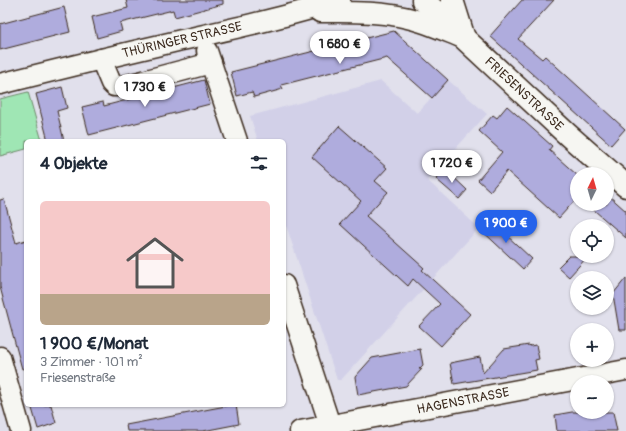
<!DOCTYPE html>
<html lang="de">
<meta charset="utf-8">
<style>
:root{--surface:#fff;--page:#f6f6f7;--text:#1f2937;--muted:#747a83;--line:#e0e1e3;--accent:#2563eb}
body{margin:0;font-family:Pangolin,sans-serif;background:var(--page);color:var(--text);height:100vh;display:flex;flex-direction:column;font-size:15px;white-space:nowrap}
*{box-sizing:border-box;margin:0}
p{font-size:13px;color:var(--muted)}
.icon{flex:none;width:22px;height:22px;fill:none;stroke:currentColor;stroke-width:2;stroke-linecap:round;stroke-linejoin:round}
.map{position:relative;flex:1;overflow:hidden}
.side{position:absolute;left:24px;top:139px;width:262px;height:268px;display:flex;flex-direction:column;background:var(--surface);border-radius:6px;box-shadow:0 1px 3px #0004}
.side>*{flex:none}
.needle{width:26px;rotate:5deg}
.buttons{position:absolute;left:570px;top:167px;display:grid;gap:8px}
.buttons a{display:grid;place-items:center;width:44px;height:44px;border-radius:50%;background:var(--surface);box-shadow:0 1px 3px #0004;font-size:20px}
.price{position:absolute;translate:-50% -34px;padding:0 9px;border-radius:14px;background:#fff;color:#222;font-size:13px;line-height:26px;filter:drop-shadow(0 1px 2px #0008)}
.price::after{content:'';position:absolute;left:50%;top:24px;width:12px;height:9px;margin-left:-6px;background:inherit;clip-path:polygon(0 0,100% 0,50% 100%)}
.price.active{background:var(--accent);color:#fff}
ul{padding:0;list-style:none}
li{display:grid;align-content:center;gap:8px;height:212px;padding:0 16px}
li+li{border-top:1px solid var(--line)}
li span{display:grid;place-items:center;height:124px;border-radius:6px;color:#555}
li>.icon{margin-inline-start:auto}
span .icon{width:72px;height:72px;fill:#fffc;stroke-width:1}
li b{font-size:17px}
h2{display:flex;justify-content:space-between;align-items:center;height:48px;padding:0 16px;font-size:17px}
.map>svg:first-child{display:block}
.built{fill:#d2d0e8}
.green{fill:#9fe6b4;stroke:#6d8869}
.building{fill:#afacdd;stroke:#3b2a1e}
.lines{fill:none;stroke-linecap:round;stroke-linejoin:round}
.minor-casing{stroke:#3b2a1e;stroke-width:23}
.major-casing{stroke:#3b2a1e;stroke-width:25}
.minor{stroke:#f6f6f2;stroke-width:20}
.major{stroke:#f6f6f2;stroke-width:22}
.labels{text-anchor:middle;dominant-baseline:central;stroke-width:4;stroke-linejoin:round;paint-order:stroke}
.street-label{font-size:13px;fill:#3b2a1e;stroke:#f6f6f2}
</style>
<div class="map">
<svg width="626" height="431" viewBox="0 0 626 431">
<rect width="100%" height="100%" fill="#e1e0ec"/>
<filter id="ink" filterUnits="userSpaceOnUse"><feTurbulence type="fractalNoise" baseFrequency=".025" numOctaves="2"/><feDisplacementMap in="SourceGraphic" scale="8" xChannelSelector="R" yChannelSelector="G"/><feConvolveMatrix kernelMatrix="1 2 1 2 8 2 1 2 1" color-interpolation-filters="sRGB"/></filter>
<g filter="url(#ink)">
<polygon class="built" points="448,80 487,114 427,180 479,228 341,380 337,380 284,219 284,141 258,141 250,116 381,81 417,113"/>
<polygon class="green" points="28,92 42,141 26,141 26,149 0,156 0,99"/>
<g class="building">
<polygon points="126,0 223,0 223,4 175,17 173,10 120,23 122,31 97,38 92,17 128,8"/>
<polygon points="522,0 554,0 518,39 542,59 545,56 625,129 611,145 490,36"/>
<polygon points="64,7 70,32 0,50 0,24"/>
<polygon points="394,31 448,80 432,98 387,58 281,85 283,89 254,97 252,92 237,96 231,72"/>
<polygon points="204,80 210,104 89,135 82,107 103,102 104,106"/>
<polygon points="62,87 67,108 57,111 64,141 48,141 36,94"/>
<polygon points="507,106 552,146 549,150 577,175 577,198 559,218 507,171 490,191 478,180 502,152 479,131 493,115 497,118"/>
<polygon points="339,126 387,168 375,181 388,192 366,216 424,268 422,270 470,314 441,346 419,326 440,304 413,279 408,286 340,224 361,201 312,157"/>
<polygon points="445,169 467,190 459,199 436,179"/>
<polygon points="607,194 626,211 626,238 587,204 607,204"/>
<polygon points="4,199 16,243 26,240 26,368 22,369 0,287 0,200"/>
<polygon points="488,218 532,259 523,269 479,228"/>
<polygon points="569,256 588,256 569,277 558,267"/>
<polygon points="626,278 626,330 619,330 613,294"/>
<polygon points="529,345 530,346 536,345 539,359 535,360 537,370 454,384 450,363 480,357 483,373 504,349"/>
<polygon points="420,349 423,365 419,369 422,369 406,386 358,395 355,377 372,358"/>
<polygon points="31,405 51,405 56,423 38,429"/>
<polygon points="231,405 236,405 239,424 203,431 127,431 126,425"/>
<polygon points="572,412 613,412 617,431 557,431 555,415"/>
</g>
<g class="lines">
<defs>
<g id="minor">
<path d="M320,12C344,12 369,11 392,15C416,18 438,28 461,37"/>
<polyline points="207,51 237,141"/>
<polyline points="101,59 111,83 114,86 124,86 211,63"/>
<path d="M0,84C56,70 112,56 169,43C226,30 284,18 340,0"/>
<polyline points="284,285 330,425"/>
<polyline points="0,357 21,431"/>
<polyline points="300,431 626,370"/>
</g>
<g id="major">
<polyline points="423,0 568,135 626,186"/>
<polyline points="452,0 463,35"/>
</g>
</defs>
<use href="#minor" class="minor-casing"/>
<use href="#major" class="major-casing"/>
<use href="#minor" class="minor"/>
<use href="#major" class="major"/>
</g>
</g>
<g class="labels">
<g class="street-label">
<text transform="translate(182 40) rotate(-13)">THÜRINGER STRASSE</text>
<text transform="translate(524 94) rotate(43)">FRIESENSTRASSE</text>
<text transform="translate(463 401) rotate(-11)">HAGENSTRASSE</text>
</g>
</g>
</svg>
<div class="buttons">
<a><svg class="needle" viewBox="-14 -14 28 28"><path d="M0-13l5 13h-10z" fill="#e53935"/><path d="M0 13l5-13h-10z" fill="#747a83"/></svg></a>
<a><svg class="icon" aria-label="locate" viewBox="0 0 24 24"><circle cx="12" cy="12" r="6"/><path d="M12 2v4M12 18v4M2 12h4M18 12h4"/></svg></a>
<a><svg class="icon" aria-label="layers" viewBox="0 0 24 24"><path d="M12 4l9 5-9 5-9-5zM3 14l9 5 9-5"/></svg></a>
<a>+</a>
<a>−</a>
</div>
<b class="price" style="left:340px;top:65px">1 680 €</b>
<b class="price" style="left:145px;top:108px">1 730 €</b>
<b class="price" style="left:452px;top:184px">1 720 €</b>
<b class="price active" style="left:506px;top:244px">1 900 €</b>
<section class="side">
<h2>4 Objekte<svg class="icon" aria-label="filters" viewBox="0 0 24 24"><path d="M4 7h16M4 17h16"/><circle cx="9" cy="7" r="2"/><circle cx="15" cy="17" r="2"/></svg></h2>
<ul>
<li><span style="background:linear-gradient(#f6c9c9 75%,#b9a48a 0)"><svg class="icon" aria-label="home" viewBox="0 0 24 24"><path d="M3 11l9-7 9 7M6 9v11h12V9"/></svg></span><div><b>1 900 €/Monat</b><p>3 Zimmer · 101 m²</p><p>Friesenstraße</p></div></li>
</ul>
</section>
</div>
